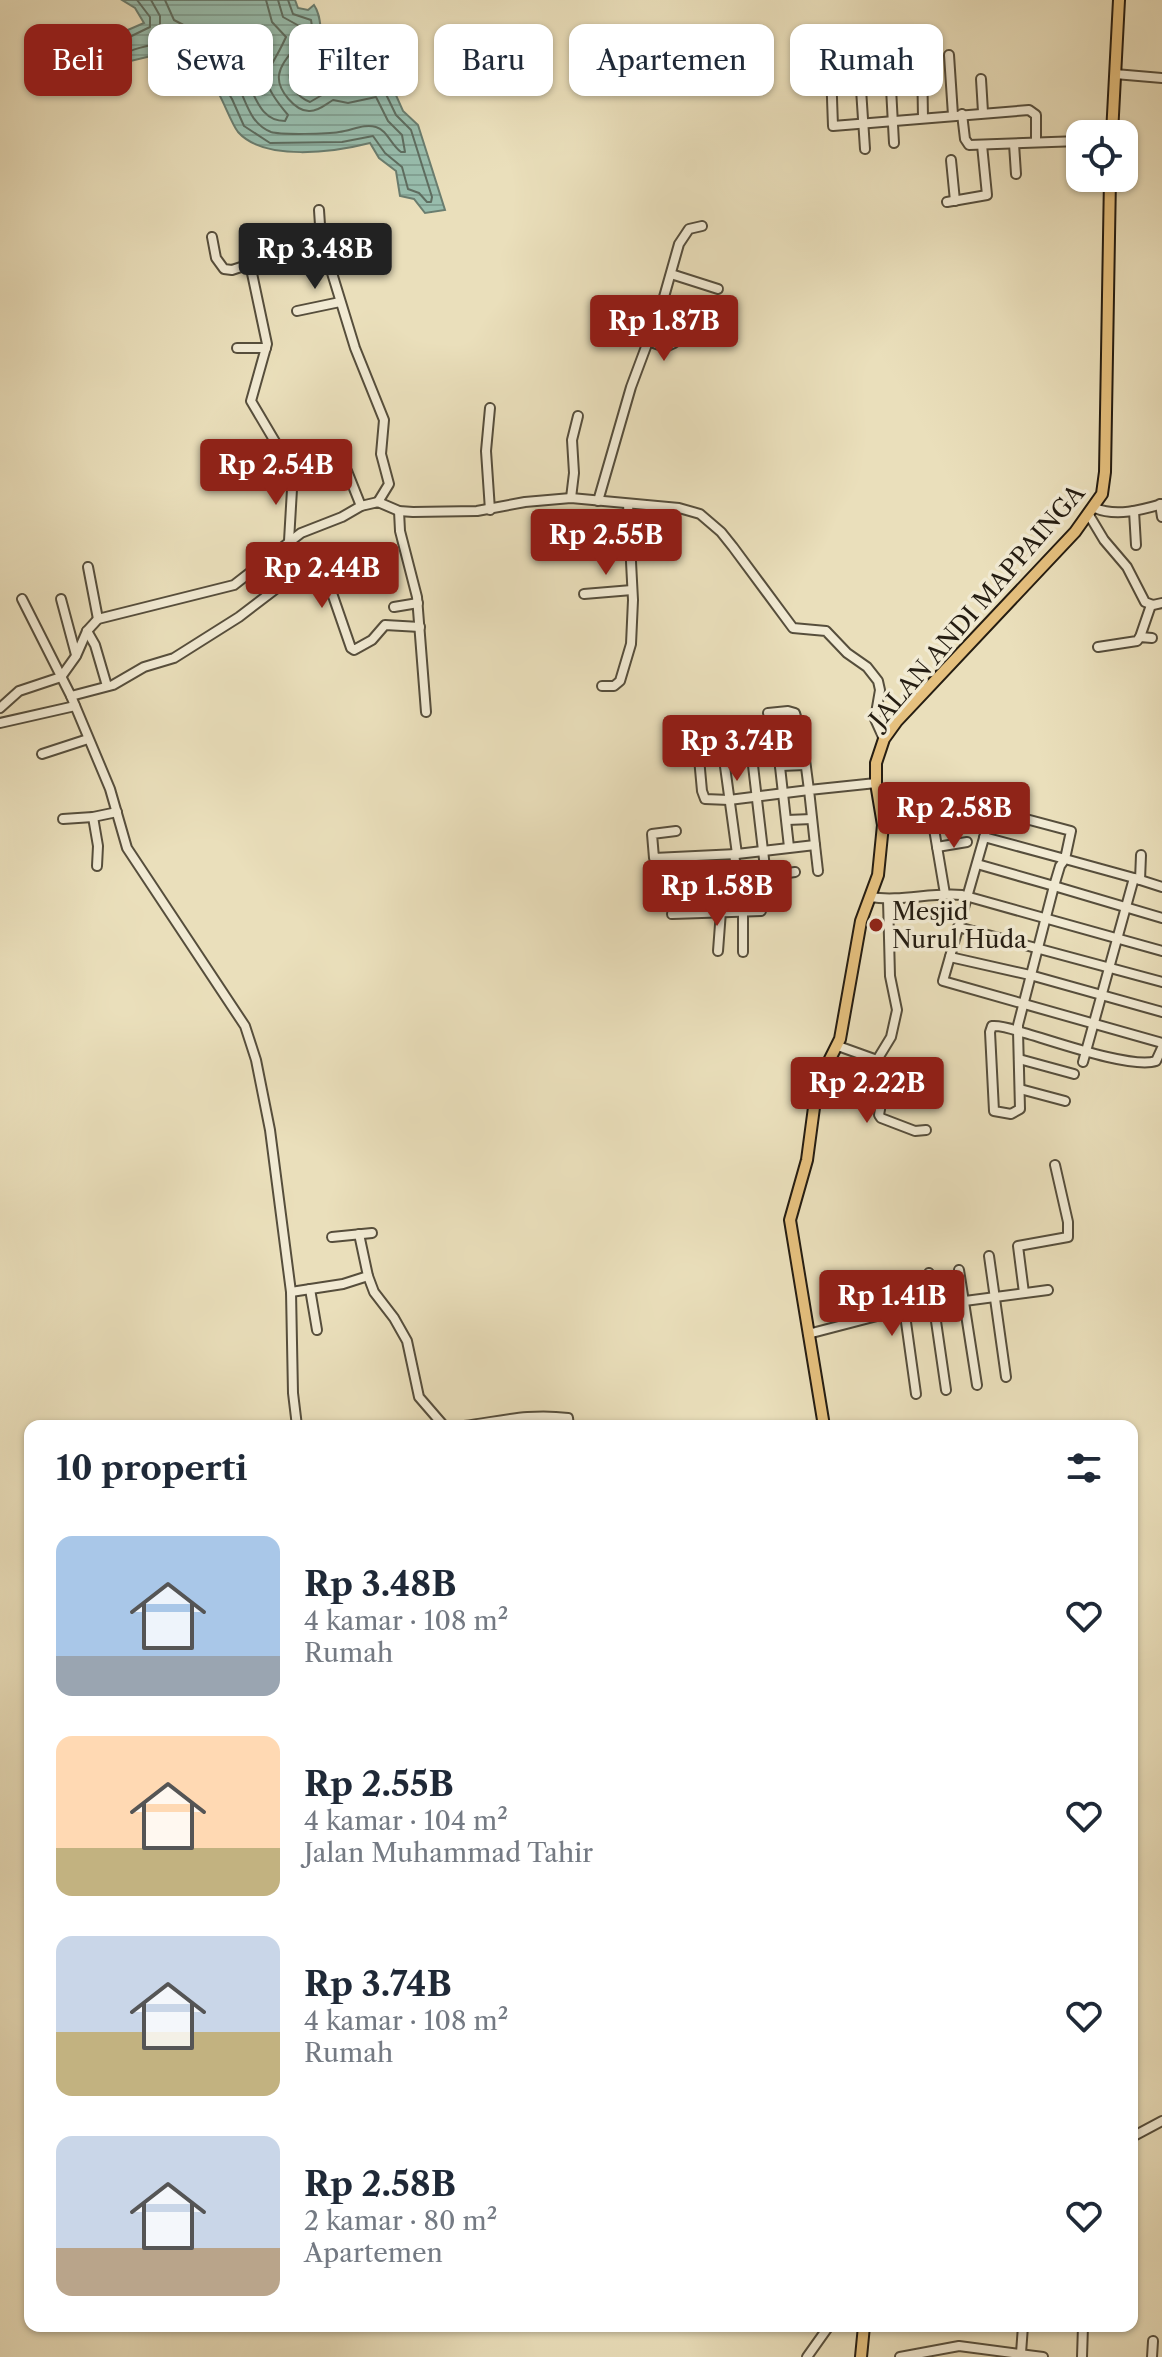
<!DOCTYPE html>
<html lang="id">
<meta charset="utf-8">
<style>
:root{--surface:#fff;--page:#f2f2f3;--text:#1f2937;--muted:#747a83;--accent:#8f2418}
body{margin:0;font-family:"Libre Caslon Text",serif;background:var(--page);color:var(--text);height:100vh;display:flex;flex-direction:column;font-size:30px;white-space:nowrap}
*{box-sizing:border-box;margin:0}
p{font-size:26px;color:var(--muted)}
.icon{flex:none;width:44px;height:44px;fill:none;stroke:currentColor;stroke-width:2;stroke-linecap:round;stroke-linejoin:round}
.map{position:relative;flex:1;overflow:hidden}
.details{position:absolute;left:24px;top:1420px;width:1114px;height:912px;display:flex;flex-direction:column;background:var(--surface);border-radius:16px;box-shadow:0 2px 6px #0004}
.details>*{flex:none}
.guide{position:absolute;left:24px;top:24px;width:1114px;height:72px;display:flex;gap:16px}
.fabs{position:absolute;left:1066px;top:120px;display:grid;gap:16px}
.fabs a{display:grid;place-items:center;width:72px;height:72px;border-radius:16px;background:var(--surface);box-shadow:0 2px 6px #0004;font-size:40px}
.price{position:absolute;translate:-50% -68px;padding:0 18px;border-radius:8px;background:var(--accent);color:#fff;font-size:26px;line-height:52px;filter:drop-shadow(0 2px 4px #0008)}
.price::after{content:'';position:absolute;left:50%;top:48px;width:24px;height:18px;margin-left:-12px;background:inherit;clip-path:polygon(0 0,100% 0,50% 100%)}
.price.current{background:#222;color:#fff}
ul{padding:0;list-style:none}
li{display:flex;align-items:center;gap:24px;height:200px;padding:0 32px}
li span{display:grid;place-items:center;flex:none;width:224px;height:160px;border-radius:16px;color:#555}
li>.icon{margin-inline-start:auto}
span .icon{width:96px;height:96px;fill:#fffc;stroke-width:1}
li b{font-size:34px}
h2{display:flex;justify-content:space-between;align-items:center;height:96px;padding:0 32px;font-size:34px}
.tag{padding:0 28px;border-radius:16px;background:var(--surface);box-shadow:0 2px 6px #0004;font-size:28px;line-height:72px}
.tag.current{background:var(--accent);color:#fff}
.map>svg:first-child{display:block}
.water{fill:url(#water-rules);stroke:#6a7d6f;stroke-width:2}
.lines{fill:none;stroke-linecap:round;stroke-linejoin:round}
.shore{stroke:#5e6d60;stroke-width:2}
.minor-casing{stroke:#564e3c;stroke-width:12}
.major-casing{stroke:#251d12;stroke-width:14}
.minor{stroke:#f1ead3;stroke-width:8}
.major{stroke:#e5c07e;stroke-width:10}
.poi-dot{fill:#8f2418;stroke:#f1ead3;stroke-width:3}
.labels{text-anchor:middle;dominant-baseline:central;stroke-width:7;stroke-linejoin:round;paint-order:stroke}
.street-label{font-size:24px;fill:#251d12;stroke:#f1ead3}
.poi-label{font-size:24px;fill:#251d12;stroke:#f1ead3;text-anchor:start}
</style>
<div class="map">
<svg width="1162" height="2357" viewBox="0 0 1162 2357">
<defs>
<pattern id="water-rules" width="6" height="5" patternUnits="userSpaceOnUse" patternTransform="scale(2)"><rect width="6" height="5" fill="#98bdad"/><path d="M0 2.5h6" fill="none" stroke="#83a294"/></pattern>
</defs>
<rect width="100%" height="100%" fill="#eadfbb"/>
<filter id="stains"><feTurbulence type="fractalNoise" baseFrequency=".0025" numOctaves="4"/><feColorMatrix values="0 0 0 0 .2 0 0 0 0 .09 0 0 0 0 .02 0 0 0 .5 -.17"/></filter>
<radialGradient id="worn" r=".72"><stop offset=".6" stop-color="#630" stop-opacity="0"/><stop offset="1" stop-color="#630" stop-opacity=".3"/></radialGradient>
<path class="water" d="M122,0H295L298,8L308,10L314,5C322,16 319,30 324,44L309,59L296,79L310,94L336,76L345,85L387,75L403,111L418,125L445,210L425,213L414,199L400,196L396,171L379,158L370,143C335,152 265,162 238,132C231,123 223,99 215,87L185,86L172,51L122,63L119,73L95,78L79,46L107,39L144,23L135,8Z"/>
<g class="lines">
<g class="shore">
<path d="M137,0L150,17V27L111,46L94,51L93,55L99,68L111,66C122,48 155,43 175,44L180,48L190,76L221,81L232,99L244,126L270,143L342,142L373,136L385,153L402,167L408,189L419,193L427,202H431L432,197L411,130L396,115L382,86L346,93L334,88L310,102C299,98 288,85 290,74L314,39L311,20L293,14L288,0"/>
<path d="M151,0L160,16V33C191,36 185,42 198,66C206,68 216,67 223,70C247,82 241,120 271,132C280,135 328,134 339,132C351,131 364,123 376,127C387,130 391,145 401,152H405L402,135L388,121L376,97L348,103L333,100C326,104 319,111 310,111C296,112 277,90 279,75C281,61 296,49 302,37L301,27L283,17L278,0"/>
<path d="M165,0L174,20L193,30L206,55C215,57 224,57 231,62C255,77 252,121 285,121L288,115C254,75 268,77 286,37L272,22L266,0"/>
</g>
<defs>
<g id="minor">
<polyline points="949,55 953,115"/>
<polyline points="922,58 923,118"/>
<polyline points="831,71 833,126 1029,110 1036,115 1036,142"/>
<polyline points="1115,74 1162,78"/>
<polyline points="981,79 983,112"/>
<polyline points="891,88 894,143"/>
<polyline points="861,89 865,149"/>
<polyline points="962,114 965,139 969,145 1080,141"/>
<polyline points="1014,144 1016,174"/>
<polyline points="951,160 955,201"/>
<polyline points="947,202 987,195 982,145"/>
<polyline points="319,210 322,255"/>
<polyline points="212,237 216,258 224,269 232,270 250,264"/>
<polyline points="671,274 718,289"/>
<polyline points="297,311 340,302"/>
<polyline points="648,341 665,347 674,343"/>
<polyline points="237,348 266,348"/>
<polyline points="490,408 486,451 490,510"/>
<polyline points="347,471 361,506"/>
<polyline points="571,498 574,473 572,440 578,416"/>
<polyline points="598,501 631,387 662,304 679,244 689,229 702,226"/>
<polyline points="1160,504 1162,517"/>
<path d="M1095,508C1116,517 1141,510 1162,504"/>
<polyline points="399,511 400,531 417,597 426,712"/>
<polyline points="1134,511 1136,545"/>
<polyline points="1089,515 1104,540 1127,567 1145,602 1153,605 1162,603"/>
<polyline points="289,541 293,472 251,401 267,344 250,264 254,262 320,255 328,260 355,348 384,420 381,454 389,484 378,502"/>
<polyline points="88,567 98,619"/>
<polyline points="584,594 632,590"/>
<polyline points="22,599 71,696 110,789 127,848 245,1026 256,1060 270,1130 291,1292 293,1393 297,1426"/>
<polyline points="61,599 76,655"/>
<polyline points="394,607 418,603"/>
<polyline points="87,631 95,645 107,686"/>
<polyline points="1140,637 1151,605"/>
<polyline points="1098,647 1137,641 1140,637 1152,638"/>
<polyline points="602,686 614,686 620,681 631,644 633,600 628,504"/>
<polyline points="71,696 113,685 144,667 174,658 239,617 315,559 319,560 324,570 351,648 354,650 372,640 385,625 420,627"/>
<polyline points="0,708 19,691 61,677 76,656 87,631 98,619 234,585 301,533 342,517 361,506 378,502 399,511 413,512 477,511 525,502 571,498 679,508 700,514 721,532 733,547 793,628 826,631 847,653 867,667 878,681 880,690 875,719 884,739"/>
<polyline points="0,723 75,706"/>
<polyline points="748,723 766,876 795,872"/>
<polyline points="720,730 737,854 815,845 809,790 876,783"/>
<polyline points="697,736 702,791 705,799 729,800 809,790 802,737 795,713 788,711 768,713"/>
<polyline points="751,743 777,740"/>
<polyline points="42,754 88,739"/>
<polyline points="780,766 805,765"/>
<polyline points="93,817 98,846 97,866"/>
<polyline points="63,819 93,817 117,812"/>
<polyline points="787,820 812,819"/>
<polyline points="676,831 652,834 654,858 737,854"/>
<polyline points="984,837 1065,859 1071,831 992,810 943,981 1162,1043"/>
<polyline points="815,845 818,871"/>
<polyline points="789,847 777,740 802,737"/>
<polyline points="937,847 967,842"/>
<polyline points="734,854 739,887 767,885 766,876"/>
<polyline points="977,864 1054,886 1060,866 1065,859 1134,878"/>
<polyline points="1140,880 1141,855"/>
<polyline points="662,890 717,885 739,887"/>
<polyline points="945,894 933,823 936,820 971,813"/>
<path d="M870,897C901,902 931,892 962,895L1162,951"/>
<polyline points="672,914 761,911"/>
<path d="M1162,918L1054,886L1018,1025V1031L1020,1109L1011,1114L994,1111L990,1032L992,1026C1004,1025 1017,1031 1028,1034C1056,1042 1132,1069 1156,1061L1162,1048"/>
<polyline points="958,927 1162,982"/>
<polyline points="718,951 721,911 719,887"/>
<polyline points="743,952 743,911"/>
<polyline points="950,957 1030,975 1162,1012"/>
<polyline points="838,1046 877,1060 891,1037 897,1010 890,976 888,900"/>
<polyline points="1019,1059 1074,1074"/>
<polyline points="877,1060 878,1069 885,1081 879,1115 881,1118 915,1131 926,1130"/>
<polyline points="1083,1062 1134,878 1162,887"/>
<polyline points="1020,1089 1065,1101"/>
<polyline points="332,1237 372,1233"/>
<polyline points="989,1256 1006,1377"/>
<polyline points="959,1270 977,1385"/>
<polyline points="929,1273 946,1390"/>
<polyline points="368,1276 374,1292 394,1318 407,1341 419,1397 444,1426"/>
<polyline points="900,1279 916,1394"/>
<polyline points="310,1289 317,1330"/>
<polyline points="291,1292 343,1284 368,1276 359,1234"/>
<polyline points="1024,1293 1018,1246 1068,1237 1068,1222 1055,1165"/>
<polyline points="808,1334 904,1309 1048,1290"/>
<path d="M464,1426C502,1421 529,1413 568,1418L569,1426"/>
<polyline points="1132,2137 1162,2121"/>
<polyline points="1021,2353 1023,2326"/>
<polyline points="807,2357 829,2326"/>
<polyline points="900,2357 959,2346 1043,2357"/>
<polyline points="1082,2357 1083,2326"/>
<polyline points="1152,2357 1153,2341"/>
</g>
<g id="major">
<polyline points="1112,134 1119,0"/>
<polyline points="824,1426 790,1220 807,1160 817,1085 840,1039 861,921 878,875 883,825 876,783 876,763 884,739 897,721 1075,532 1102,494 1105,472 1110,178"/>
<polyline points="861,2357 864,2326"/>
</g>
</defs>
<use href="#minor" class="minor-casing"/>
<use href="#major" class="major-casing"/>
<use href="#minor" class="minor"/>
<use href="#major" class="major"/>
</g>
<circle class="poi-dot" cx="876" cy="925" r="8"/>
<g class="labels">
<g class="street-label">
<text transform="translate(977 606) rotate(-49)">JALAN ANDI MAPPAINGA</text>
</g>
<g class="poi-label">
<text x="892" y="911">Mesjid<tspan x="892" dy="28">Nurul Huda</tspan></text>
</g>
</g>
<rect width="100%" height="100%" filter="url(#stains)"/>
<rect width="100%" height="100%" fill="url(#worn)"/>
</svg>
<div class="fabs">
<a><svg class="icon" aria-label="locate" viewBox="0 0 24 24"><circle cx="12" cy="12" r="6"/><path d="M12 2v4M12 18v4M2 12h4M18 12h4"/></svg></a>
</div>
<b class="price current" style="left:315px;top:291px">Rp 3.48B</b>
<b class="price" style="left:664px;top:363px">Rp 1.87B</b>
<b class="price" style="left:276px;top:507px">Rp 2.54B</b>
<b class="price" style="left:606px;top:577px">Rp 2.55B</b>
<b class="price" style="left:322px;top:610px">Rp 2.44B</b>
<b class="price" style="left:737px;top:783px">Rp 3.74B</b>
<b class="price" style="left:954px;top:850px">Rp 2.58B</b>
<b class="price" style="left:717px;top:928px">Rp 1.58B</b>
<b class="price" style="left:867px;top:1125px">Rp 2.22B</b>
<b class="price" style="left:892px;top:1338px">Rp 1.41B</b>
<div class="guide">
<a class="tag current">Beli</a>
<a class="tag">Sewa</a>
<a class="tag">Filter</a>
<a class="tag">Baru</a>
<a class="tag">Apartemen</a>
<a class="tag">Rumah</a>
</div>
<section class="details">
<h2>10 properti<svg class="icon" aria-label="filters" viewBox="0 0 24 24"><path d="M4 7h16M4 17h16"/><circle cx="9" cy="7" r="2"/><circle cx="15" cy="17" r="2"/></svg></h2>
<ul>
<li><span style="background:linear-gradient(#a9c7e8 75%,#9aa5b1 0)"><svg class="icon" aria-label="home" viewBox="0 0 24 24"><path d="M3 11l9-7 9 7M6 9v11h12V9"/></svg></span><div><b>Rp 3.48B</b><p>4 kamar · 108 m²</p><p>Rumah</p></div><svg class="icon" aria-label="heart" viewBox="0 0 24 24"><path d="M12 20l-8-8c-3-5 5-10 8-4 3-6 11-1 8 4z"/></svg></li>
<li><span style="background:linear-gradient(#ffd9b3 70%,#c2b280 0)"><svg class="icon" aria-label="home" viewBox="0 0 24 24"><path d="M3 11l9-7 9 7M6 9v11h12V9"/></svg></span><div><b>Rp 2.55B</b><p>4 kamar · 104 m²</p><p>Jalan Muhammad Tahir</p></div><svg class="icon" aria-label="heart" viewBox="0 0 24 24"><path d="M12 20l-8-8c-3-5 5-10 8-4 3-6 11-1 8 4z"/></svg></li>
<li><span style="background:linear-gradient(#c9d6e8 60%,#c2b280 0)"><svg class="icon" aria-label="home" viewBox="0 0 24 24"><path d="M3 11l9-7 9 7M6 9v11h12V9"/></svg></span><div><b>Rp 3.74B</b><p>4 kamar · 108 m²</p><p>Rumah</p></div><svg class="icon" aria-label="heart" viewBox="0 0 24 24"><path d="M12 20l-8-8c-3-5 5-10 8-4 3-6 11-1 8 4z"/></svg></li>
<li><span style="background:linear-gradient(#c9d6e8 70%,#b9a48a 0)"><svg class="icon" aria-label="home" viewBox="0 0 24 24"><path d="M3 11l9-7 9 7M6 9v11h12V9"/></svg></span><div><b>Rp 2.58B</b><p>2 kamar · 80 m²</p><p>Apartemen</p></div><svg class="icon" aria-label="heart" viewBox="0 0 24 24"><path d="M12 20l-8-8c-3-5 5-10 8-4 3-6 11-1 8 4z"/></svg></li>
</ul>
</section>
</div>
